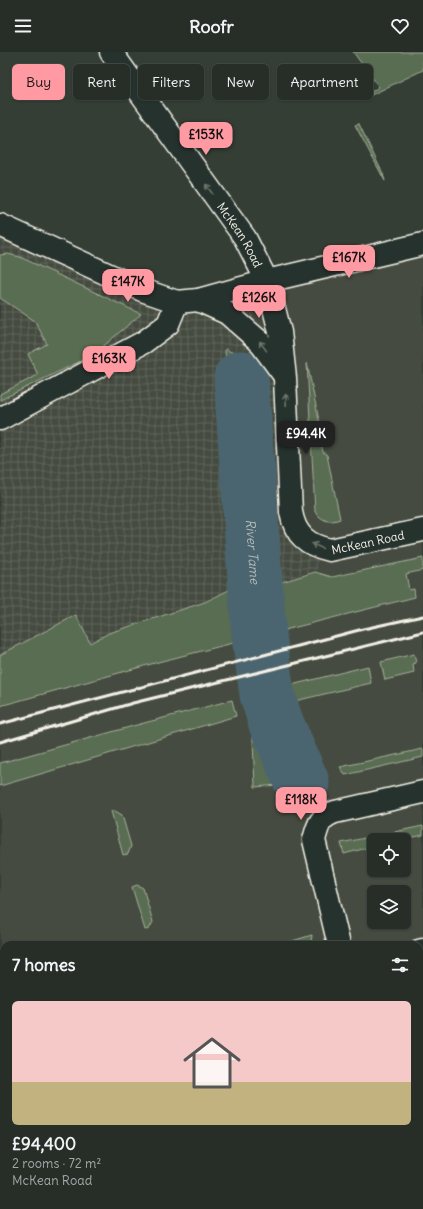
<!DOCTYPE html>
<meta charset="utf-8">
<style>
:root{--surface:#272e28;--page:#2f3630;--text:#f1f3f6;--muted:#a4a8a8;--line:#434a45;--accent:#ff9aa2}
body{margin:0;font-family:Delius,sans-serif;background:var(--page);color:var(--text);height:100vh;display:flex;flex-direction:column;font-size:15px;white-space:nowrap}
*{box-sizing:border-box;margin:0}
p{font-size:13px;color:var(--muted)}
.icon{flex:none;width:22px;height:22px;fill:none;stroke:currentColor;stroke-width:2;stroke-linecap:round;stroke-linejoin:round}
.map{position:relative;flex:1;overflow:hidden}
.panel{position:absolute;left:0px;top:889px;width:423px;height:268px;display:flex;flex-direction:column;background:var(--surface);border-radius:12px 12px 0 0;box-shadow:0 1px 3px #0004,0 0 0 1px var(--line)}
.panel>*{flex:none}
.hud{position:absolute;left:12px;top:12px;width:399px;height:36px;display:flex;gap:8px}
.fabs{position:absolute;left:367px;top:781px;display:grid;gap:8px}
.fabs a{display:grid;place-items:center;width:44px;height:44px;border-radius:6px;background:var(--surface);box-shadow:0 1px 3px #0004,0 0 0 1px var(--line);font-size:20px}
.price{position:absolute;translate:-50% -34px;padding:0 9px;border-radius:8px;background:var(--accent);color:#111;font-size:13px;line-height:26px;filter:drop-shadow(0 1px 2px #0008)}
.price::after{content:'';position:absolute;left:50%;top:24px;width:12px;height:9px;margin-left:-6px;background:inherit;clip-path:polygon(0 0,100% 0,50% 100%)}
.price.on{background:#222;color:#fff}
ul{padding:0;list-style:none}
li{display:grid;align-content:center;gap:8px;height:212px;padding:0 12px}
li+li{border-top:1px solid var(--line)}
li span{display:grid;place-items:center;height:124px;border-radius:6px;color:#555}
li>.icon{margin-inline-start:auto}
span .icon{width:72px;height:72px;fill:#fffc;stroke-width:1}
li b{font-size:17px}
h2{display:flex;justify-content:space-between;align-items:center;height:48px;padding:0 12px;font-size:17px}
.chip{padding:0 14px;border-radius:6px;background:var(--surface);box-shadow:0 1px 3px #0004,0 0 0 1px var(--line);font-size:14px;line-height:36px}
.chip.on{background:var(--accent);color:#111}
header{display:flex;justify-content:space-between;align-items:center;height:52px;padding:0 12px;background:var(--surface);font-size:18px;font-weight:800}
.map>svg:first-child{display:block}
.built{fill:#444c3f;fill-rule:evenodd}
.industrial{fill:url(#industrial-grid)}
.green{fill:#596d51;stroke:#a6af9c}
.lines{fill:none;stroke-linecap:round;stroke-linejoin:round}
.river{stroke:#4c6570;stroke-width:55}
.lane-casing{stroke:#f4f1e8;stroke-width:17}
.street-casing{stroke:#f4f1e8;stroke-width:25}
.secondary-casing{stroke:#f4f1e8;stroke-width:25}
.lane{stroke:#26332d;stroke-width:14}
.street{stroke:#26332d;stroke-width:22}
.secondary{stroke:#26332d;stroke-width:22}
.rail{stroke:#f4f1e8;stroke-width:3}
.oneway{stroke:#6e766e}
.labels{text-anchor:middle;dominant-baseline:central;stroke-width:4;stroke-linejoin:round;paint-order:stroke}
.street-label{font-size:12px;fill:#f4f1e8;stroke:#26332d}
.water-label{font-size:13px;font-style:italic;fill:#b1b9b8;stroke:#26332d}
</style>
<header><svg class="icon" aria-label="menu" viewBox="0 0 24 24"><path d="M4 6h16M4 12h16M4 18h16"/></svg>Roofr<svg class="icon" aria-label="heart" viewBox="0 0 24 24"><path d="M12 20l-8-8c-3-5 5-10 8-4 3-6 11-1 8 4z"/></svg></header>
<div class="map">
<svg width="423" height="1157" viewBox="0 0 423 1157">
<defs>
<pattern id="industrial-grid" width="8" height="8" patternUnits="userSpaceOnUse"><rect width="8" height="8" fill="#444c3f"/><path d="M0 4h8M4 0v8" fill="none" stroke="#60665b"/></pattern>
</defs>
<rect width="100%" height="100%" fill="#343e35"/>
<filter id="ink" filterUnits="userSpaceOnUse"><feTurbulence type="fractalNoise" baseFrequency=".025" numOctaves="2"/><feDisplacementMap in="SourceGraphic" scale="8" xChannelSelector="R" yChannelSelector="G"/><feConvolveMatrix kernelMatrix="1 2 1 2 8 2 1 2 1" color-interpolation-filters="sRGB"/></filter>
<g filter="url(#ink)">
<path class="built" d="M423,192V1157L374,1153H419V893H4V1015L0,1001V621L244,588L275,580L330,498L304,486L240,237ZM374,788H404V818H374ZM374,840H404V870H374Z"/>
<polygon class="industrial" points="0,173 177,250 240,237 285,326 291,460 330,498 315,520 272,533 229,538 205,550 0,621"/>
<g class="green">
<polygon points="353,0 423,0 423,18 367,45 366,43 379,35"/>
<polygon points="359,72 383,122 385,129 355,73"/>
<polygon points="8,202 20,205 141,262 93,303 0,348 0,342 38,323 28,302 47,292 35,269 0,246 0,203"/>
<path d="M225,297C242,305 250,306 256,326L270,509L238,510Z"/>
<path d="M307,311L321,378L319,382L323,400L327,403L340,467C329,471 324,470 315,460Z"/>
<polygon points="423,506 423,518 406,522 409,538 414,537 415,545 162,609 0,654 0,603 76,563 90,591 109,581 205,550 229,538 272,533 315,520 332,525"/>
<polygon points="414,602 416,611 413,612 414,621 385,628 381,610"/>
<polygon points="368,614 371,631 282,652 283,658 311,730 255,735 251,643"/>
<polygon points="232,648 236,664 0,734 0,711 144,671"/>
<polygon points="423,697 423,705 345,723 340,715"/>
<polygon points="115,759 122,763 131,794 128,802 123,803 111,759"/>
<polygon points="423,774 423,783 401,788 374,788 374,794 344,802 341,791"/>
<polygon points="137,833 143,836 153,870 149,877 145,878 132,835"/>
<polygon points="312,883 311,891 279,893"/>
<polygon points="305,1153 414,1153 415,1155 423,1153 423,1157 307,1157"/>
</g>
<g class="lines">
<g class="river">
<path id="s1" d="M241,326L259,584L267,642L276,671L302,731"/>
<polyline points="328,1153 331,1157"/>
</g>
<defs>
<g id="lane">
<polyline points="0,1051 4,1049"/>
<polyline points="269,1153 271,1157"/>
</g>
<g id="street">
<path id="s2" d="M111,0L245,186L267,229L280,280L285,326L291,460C295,483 307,493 330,498L423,478"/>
<polyline points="198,248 227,261 259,289 284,323"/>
<polyline points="0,367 144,290 168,272 177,250"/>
<path d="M339,893L314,788C318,773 319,766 335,760L423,740"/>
<polyline points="419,899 423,898"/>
<polyline points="0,1009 4,1008"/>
</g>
<polyline id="secondary" points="0,173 142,238 177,250 198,248 267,229 423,192"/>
</defs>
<use href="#lane" class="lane-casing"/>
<use href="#street" class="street-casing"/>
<use href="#secondary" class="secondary-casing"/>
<use href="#lane" class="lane"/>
<use href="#street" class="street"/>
<use href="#secondary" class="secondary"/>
<g class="rail">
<polyline points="0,672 363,577 423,564"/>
<polyline points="0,690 133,651 423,580"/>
</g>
</g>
<defs><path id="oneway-shaft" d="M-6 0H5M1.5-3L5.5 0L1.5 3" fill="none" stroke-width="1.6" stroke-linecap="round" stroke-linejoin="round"/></defs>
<g class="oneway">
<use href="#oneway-shaft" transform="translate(209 137) rotate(-126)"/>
<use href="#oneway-shaft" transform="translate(263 294) rotate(-126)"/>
<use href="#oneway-shaft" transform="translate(286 348) rotate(-93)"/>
<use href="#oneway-shaft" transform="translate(317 494) rotate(-155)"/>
</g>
</g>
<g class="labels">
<g class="street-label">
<text stroke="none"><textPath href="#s2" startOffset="224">McKean Road</textPath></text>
<text stroke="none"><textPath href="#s2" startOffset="608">McKean Road</textPath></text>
</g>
<g class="water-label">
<text stroke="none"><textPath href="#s1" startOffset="174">River Tame</textPath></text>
</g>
</g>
</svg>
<div class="fabs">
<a><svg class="icon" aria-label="locate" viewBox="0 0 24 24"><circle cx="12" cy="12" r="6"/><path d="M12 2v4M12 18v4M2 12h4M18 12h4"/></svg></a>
<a><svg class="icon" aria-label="layers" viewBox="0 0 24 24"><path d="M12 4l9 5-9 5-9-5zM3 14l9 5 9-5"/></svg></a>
</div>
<b class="price" style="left:206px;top:104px">£153K</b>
<b class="price" style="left:349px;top:227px">£167K</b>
<b class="price" style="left:128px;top:251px">£147K</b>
<b class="price" style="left:259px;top:267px">£126K</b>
<b class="price" style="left:109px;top:328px">£163K</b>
<b class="price on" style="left:306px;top:403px">£94.4K</b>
<b class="price" style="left:301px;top:769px">£118K</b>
<div class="hud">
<a class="chip on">Buy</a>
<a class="chip">Rent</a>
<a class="chip">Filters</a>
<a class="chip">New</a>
<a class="chip">Apartment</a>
</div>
<section class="panel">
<h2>7 homes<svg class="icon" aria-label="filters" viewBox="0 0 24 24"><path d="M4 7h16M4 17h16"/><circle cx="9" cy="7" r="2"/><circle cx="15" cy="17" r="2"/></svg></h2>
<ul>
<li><span style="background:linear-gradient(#f6c9c9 65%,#c2b280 0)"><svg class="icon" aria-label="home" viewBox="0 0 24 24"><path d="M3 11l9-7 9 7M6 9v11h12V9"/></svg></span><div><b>£94,400</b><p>2 rooms · 72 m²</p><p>McKean Road</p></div></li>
</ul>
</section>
</div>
